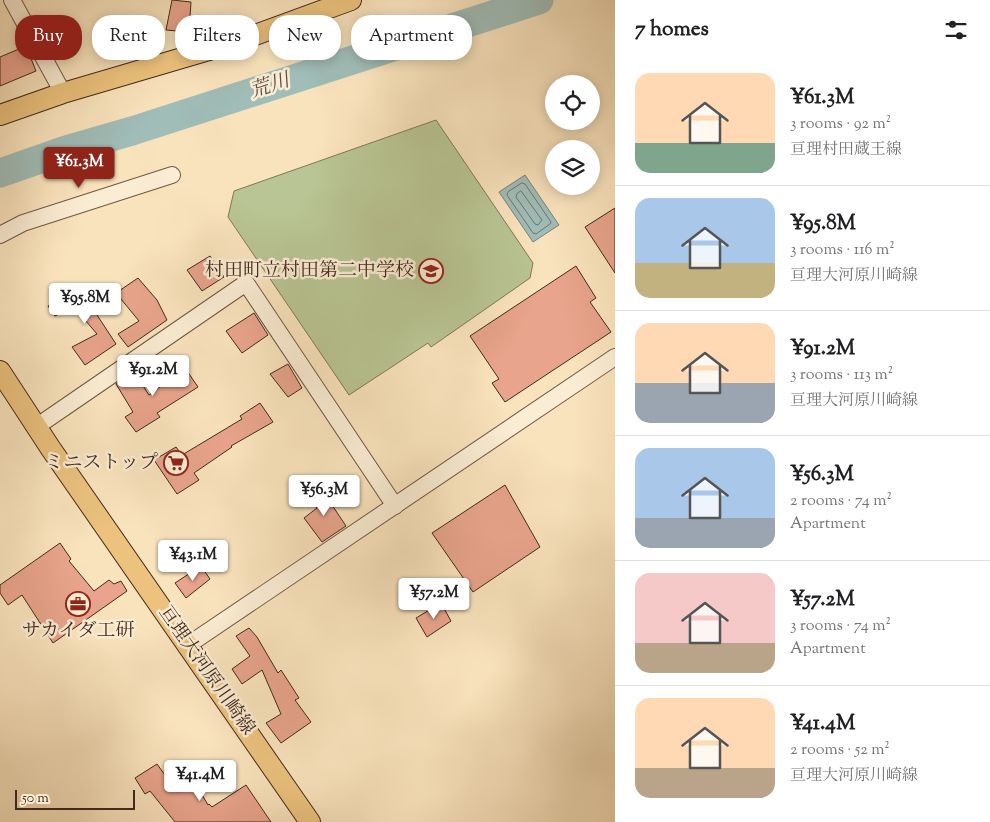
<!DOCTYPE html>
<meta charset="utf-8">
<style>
:root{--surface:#fff;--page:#f2f2f2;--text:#202124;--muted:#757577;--line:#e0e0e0;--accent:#8f2418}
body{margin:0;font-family:"Sorts Mill Goudy","Noto Serif JP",serif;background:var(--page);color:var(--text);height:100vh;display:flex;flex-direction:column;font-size:19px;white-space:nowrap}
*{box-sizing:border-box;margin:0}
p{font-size:16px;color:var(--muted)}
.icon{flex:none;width:28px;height:28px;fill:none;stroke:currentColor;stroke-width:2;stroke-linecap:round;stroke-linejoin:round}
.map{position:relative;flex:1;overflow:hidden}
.sheet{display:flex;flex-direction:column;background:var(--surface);width:375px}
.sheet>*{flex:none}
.banner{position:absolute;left:15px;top:15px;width:475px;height:45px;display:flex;gap:10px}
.controls{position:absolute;left:545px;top:75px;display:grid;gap:10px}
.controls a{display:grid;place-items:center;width:55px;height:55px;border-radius:50%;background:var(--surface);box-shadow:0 2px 12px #0003;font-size:25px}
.scale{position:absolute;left:15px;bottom:12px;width:120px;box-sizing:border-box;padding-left:5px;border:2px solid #432a1d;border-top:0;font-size:14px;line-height:18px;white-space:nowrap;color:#432a1d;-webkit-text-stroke:4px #fbedd4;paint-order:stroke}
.price{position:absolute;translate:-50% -42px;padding:0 11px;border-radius:5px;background:#fff;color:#222;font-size:16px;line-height:32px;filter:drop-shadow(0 1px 2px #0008)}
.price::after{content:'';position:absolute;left:50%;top:30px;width:15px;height:11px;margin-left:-8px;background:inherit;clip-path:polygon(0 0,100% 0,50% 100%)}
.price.current{background:var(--accent);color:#fff}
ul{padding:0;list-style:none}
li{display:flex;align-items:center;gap:15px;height:125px;padding:0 20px}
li+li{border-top:1px solid var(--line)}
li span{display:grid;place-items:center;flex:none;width:140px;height:100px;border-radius:15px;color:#555}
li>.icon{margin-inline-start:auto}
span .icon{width:60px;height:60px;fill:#fffc;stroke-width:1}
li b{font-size:21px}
h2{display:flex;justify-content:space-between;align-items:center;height:60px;padding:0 20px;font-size:21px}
.pill{padding:0 18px;border-radius:20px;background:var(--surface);box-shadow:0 2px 12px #0003;font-size:18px;line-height:45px}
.pill.current{background:var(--accent);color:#fff}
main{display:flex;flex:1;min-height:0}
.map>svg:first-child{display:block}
.green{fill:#b9c594;stroke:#7e7858}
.water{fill:#a0bdb8;stroke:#7b827a}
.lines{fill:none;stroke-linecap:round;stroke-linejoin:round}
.shore{stroke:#72746a;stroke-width:1}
.river{stroke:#a0bdb8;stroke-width:29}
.building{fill:#e8a48c;stroke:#432a1d}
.minor-casing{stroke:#705845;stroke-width:18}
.major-casing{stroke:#432a1d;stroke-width:22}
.minor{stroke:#fbedd4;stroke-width:16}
.major{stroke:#ecc27e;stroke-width:20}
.labels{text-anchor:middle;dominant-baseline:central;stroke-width:5;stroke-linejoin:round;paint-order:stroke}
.poi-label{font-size:19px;fill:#432a1d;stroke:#fbedd4;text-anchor:end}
.street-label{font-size:19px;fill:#432a1d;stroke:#fbedd4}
.water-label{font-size:20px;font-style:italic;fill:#5a4f44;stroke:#fbedd4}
</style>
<main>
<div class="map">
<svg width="615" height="822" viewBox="0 0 615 822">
<rect width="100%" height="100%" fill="#f9e3bd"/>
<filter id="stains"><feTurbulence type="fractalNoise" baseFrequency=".004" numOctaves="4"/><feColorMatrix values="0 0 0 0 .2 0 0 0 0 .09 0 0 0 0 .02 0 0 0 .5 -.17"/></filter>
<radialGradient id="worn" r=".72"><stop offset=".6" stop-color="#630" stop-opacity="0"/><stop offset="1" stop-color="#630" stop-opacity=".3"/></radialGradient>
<polygon class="green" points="436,120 533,263 530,278 431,347 428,343 349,395 228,217 234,191"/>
<polygon class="water" points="525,175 559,225 533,242 499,192"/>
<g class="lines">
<g class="shore">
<polygon points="522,183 525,184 551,222 550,224 536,234 533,233 507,195 508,192"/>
<polygon points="521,191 542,220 538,225 535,224 516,197 517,194"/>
</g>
<polyline class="river" points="0,173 66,150 132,131 539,0"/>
</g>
<g class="building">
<polygon points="172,0 191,2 189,32 166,30"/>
<polygon points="26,46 36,71 0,86 0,57"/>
<polygon points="615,208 615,273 585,227"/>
<polygon points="210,256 224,277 202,291 187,270"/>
<polygon points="576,266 596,298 590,302 611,332 505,402 492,383 499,379 470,336"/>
<polygon points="138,278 157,300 167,320 128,347 118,334 139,321 116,293"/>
<polygon points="78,286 116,344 85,365 72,347 97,334 74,307 55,316 48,306"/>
<polygon points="254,313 268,335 242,353 226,331"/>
<polygon points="288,364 302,388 288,397 270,374"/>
<polygon points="185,368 198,387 157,413 160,417 136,432 125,417 133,412 116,384 134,372 149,395"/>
<polygon points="260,403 273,422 231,446 232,447 194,473 199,480 177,494 154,460 176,447 182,455 242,419 240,416"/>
<polygon points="505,485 540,547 473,592 432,533"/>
<polygon points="320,487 346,526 322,542 304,518 317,508 308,495"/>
<polygon points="60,543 71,559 69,561 94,591 109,580 114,584 121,581 127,591 53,643 22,595 8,605 0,593 0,585"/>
<polygon points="201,566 210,579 186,598 175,583"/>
<polygon points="441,603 451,621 427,637 416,618"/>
<polygon points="249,628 257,637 278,673 281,670 299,698 295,700 311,722 281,743 266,723 281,714 262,670 242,684 232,669 250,656 236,636"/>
<polygon points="157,764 177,792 194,781 208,805 209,804 212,807 246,785 271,822 175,822 150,791 145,794 135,778"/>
</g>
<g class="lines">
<defs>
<g id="minor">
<polyline points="12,0 63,93"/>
<polyline points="0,235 23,223 172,175"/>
<polyline points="36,427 246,283 395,506"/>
<polyline points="188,645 615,357"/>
</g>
<g id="major">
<polyline points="0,115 63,93 233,43 351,0"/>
<polyline points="0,371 51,449 310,822"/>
</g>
</defs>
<use href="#minor" class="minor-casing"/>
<use href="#major" class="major-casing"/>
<use href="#minor" class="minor"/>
<use href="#major" class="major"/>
</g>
<defs>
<symbol id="school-ring" viewBox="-11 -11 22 22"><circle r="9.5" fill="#fbedd4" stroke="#8f2418" stroke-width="1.5"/><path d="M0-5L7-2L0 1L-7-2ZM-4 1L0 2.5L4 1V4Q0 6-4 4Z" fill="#8f2418"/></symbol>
<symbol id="supermarket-ring" viewBox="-11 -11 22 22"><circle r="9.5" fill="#fbedd4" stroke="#8f2418" stroke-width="1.5"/><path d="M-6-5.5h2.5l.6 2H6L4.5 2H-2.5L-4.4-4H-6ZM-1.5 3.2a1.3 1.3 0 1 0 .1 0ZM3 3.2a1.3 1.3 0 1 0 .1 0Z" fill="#8f2418"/></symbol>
<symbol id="office-ring" viewBox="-11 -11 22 22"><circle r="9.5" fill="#fbedd4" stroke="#8f2418" stroke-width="1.5"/><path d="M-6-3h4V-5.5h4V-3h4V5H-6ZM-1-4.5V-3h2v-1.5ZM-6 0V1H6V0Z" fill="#8f2418"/></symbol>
</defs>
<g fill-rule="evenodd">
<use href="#school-ring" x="417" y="257" width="28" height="28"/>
<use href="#supermarket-ring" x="162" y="449" width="28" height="28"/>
<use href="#office-ring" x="64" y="590" width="28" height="28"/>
</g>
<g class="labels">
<g class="poi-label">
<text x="414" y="271">村田町立村田第二中学校</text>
<text x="158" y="463">ミニストップ</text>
<text x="78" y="631" text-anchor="middle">サカイダ工研</text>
</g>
<g class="street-label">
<text transform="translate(206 671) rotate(55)">亘理大河原川崎線</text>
</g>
<g class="water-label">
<text transform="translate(270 87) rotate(-18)">荒川</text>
</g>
</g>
<rect width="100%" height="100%" filter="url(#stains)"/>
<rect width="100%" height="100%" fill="url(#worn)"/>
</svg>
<div class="controls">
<a><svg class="icon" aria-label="locate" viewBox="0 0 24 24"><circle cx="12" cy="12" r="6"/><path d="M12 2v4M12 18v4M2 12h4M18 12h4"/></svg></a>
<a><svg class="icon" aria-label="layers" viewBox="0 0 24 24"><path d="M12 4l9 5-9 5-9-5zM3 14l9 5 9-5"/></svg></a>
</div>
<div class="scale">50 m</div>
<b class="price current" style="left:79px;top:189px">¥61.3M</b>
<b class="price" style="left:85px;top:325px">¥95.8M</b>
<b class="price" style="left:153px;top:397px">¥91.2M</b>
<b class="price" style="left:324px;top:517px">¥56.3M</b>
<b class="price" style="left:193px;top:582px">¥43.1M</b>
<b class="price" style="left:434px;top:620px">¥57.2M</b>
<b class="price" style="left:200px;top:802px">¥41.4M</b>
<div class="banner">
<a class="pill current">Buy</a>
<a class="pill">Rent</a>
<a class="pill">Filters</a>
<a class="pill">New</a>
<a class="pill">Apartment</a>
</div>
</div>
<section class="sheet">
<h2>7 homes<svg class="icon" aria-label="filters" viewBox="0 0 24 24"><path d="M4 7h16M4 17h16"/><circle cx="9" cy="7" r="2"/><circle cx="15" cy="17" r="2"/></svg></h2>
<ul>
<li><span style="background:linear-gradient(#ffd9b3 70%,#7fa58c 0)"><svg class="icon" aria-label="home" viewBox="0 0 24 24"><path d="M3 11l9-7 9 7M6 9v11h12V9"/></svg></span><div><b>¥61.3M</b><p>3 rooms · 92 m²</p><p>亘理村田蔵王線</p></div></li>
<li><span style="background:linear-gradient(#a9c7e8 65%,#c2b280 0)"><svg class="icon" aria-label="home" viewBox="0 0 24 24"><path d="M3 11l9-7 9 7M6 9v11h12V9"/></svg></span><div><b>¥95.8M</b><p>3 rooms · 116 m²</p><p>亘理大河原川崎線</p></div></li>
<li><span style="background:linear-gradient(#ffd9b3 60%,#9aa5b1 0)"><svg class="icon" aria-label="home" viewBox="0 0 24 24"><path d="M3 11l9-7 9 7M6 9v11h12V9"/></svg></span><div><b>¥91.2M</b><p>3 rooms · 113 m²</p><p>亘理大河原川崎線</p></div></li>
<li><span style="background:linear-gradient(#a9c7e8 70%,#9aa5b1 0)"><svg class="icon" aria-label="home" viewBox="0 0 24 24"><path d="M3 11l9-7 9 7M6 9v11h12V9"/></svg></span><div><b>¥56.3M</b><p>2 rooms · 74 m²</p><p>Apartment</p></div></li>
<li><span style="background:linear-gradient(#f6c9c9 70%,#b9a48a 0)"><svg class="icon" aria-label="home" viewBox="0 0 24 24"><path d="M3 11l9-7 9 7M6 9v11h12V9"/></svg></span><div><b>¥57.2M</b><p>3 rooms · 74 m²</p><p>Apartment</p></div></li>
<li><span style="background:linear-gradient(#ffd9b3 70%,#b9a48a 0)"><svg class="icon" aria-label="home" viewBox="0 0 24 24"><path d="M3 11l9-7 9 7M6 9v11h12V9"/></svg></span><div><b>¥41.4M</b><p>2 rooms · 52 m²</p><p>亘理大河原川崎線</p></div></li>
</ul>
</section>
</main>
